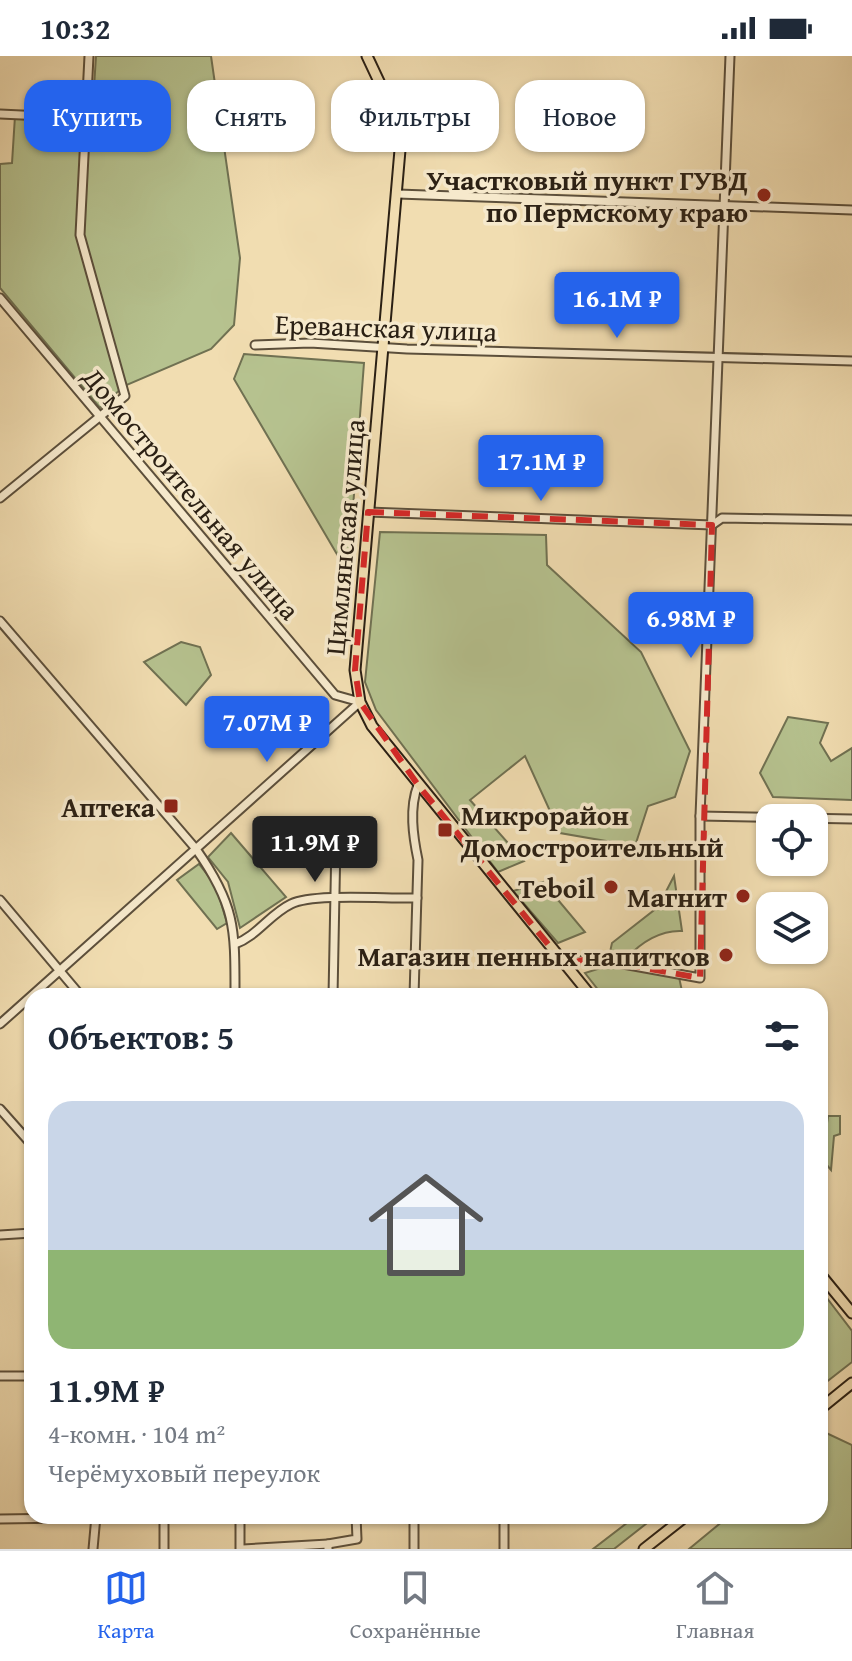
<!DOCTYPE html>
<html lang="ru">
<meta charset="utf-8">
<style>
:root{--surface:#fff;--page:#f2f2f3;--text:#1f2937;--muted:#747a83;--line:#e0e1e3;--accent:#2563eb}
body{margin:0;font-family:"Gentium Book Plus",serif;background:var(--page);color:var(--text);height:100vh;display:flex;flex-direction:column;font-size:30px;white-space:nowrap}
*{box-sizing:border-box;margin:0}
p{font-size:26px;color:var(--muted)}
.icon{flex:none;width:44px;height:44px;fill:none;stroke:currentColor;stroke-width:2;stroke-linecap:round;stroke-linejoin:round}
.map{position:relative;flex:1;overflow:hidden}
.sheet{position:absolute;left:24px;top:932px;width:804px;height:536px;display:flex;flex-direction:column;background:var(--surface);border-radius:24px;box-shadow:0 2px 6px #0004}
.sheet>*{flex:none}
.guide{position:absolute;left:24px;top:24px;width:804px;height:72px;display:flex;gap:16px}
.fabs{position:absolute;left:756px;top:748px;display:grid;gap:16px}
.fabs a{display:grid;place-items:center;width:72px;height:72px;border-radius:16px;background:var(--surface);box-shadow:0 2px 6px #0004;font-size:40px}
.price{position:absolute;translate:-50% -68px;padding:0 18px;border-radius:8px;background:var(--accent);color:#fff;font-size:26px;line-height:52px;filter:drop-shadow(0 2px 4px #0008)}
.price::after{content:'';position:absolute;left:50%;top:48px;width:24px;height:18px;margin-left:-12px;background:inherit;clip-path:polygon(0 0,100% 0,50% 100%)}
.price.on{background:#222;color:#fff}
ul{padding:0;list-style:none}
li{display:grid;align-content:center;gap:16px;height:424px;padding:0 24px}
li+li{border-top:2px solid var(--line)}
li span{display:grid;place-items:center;height:248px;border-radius:24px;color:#555}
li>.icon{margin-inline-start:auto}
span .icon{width:144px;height:144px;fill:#fffc;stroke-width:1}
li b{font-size:34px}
h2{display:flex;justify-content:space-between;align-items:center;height:96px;padding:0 24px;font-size:34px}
.chip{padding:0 28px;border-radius:24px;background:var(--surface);box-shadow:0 2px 6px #0004;font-size:28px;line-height:72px}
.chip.on{background:var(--accent);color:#fff}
.status{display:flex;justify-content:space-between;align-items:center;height:56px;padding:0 40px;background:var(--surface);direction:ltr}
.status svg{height:22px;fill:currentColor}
.menu{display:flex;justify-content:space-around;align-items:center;height:112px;border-top:2px solid var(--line);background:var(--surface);font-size:22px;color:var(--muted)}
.menu a{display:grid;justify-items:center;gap:4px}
.menu .on{color:var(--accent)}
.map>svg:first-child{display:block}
.green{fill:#b6c28f;stroke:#707152;stroke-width:2}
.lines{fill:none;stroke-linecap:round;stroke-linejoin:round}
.minor-casing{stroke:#5c4f3b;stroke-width:11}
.major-casing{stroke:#2b2014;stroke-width:13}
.minor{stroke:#f6e9cc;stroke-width:7}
.major{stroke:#f1ddb1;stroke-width:9}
.marked{fill:none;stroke:#d62828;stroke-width:6;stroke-dasharray:16 10;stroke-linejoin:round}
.poi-dot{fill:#8f2418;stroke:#f6e9cc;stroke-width:3}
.labels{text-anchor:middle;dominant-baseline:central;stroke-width:7;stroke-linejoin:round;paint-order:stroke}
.poi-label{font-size:28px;font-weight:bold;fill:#2b2014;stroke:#f6e9cc;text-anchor:end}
.street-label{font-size:28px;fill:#2b2014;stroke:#f6e9cc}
</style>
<div class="status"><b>10:32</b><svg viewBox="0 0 49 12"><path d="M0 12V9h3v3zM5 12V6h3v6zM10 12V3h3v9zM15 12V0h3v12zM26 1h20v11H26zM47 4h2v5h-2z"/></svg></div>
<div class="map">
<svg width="852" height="1493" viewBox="0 0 852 1493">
<rect width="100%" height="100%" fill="#f1ddb1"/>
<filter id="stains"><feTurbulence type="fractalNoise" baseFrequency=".0025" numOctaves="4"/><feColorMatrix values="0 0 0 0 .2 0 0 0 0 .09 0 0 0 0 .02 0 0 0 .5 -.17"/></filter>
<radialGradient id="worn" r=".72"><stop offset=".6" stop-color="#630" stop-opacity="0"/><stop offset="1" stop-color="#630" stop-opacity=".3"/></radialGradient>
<g class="green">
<polygon points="96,0 211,0 240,202 234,269 211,293 124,330 100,352 0,232 0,108 12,107 15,60 92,63"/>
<polygon points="244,298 364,307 348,517 234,323"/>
<polygon points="380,476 546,479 547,509 641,596 690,695 675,741 648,750 635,790 560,777 525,700 470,744 524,805 498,816 376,654 365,626"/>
<polygon points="181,586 200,591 211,619 186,649 144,606"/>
<polygon points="788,661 828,667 820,687 831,705 852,692 852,744 773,741 760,717"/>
<polygon points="231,777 286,841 240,872 228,826 208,801"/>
<polygon points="199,808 216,830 227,867 217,873 177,824"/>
<path d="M674,820L682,875C661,874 641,886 627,902L610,896L612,887L658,851Z"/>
<polygon points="543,826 585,876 558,887 513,835"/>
<polygon points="610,909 679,921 683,940 603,940 585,917"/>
<polygon points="828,1060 840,1060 840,1078 834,1080 831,1114 820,1101 820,1067 827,1067"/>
<polygon points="820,1233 852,1275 852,1306 820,1331"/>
<polygon points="822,1375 852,1389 852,1493 689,1493 729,1460 820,1460"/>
<polygon points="636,1460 656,1460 614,1493 593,1493"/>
</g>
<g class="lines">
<defs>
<g id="minor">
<polyline points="0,58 86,62"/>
<polyline points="398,138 852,154"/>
<polyline points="0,242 335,639 360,646"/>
<polyline points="255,289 310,287 407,293 852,305"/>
<polyline points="0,442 125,340 80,179 89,0"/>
<polyline points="368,456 712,469 722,462 852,464"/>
<path d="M0,565L196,793C236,850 235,873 235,940"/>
<polyline points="700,760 852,763"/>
<polyline points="0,844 81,940"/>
<path d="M235,888C257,880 270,858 291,848C314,837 387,843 417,842"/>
<polyline points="565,909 590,902 700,922 700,760 730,0"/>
<polyline points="333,940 336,784"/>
<path d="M414,940L418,804C413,780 409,752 418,729"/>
<polyline points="0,968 360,646"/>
<polyline points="0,1053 32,1089"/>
<polyline points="0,1179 32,1177"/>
<polyline points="0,1320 32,1320"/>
<polyline points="240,1460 240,1493"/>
<polyline points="504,1460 504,1493"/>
<polyline points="0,1463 208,1460"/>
<polyline points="93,1493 96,1460"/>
<polyline points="164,1493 164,1460"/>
<polyline points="243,1493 328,1488"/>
<polyline points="328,1493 328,1488 357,1483 356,1460"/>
<polyline points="414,1493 414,1460"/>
</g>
<g id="major">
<polyline points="367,0 391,51 400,94 355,614 360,646 372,670 591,940"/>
<polyline points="820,1218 852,1257"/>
<polyline points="820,1353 852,1327"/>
<polyline points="644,1493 686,1460"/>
</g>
</defs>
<use href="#minor" class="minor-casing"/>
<use href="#major" class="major-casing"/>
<use href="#minor" class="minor"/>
<use href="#major" class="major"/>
</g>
<path class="marked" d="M368,456L712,469L700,922L590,902L565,909L418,729L360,646L355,614Z"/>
<g class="poi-dot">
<circle cx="764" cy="139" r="8"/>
<rect x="163" y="742" width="16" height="16" rx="4"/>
<rect x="437" y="766" width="16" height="16" rx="4"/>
<circle cx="611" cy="831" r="8"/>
<circle cx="743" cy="840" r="8"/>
<circle cx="726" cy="899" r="8"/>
</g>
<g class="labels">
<g class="poi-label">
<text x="748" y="123">Участковый пункт ГУВД<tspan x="748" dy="32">по Пермскому краю</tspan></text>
<text x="155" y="750">Аптека</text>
<text x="461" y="758" text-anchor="start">Микрорайон<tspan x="461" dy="32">Домостроительный</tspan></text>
<text x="595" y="831">Teboil</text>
<text x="727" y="840">Магнит</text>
<text x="710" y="899">Магазин пенных напитков</text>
</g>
<g class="street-label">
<text transform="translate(386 271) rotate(2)">Ереванская улица</text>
<text transform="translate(192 437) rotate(50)">Домостроительная улица</text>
<text transform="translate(344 481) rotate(-85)">Цимлянская улица</text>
</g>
</g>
<rect width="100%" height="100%" filter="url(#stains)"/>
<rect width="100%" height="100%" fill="url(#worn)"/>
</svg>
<div class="fabs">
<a><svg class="icon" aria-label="locate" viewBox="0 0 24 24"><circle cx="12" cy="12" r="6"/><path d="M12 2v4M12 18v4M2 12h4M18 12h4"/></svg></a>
<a><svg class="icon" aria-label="layers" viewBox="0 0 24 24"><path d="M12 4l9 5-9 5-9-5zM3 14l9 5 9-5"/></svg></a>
</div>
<b class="price" style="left:617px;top:284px">16.1M ₽</b>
<b class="price" style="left:541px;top:447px">17.1M ₽</b>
<b class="price" style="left:691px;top:604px">6.98M ₽</b>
<b class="price" style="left:267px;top:708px">7.07M ₽</b>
<b class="price on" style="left:315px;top:828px">11.9M ₽</b>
<div class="guide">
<a class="chip on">Купить</a>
<a class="chip">Снять</a>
<a class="chip">Фильтры</a>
<a class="chip">Новое</a>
</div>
<section class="sheet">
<h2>Объектов: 5<svg class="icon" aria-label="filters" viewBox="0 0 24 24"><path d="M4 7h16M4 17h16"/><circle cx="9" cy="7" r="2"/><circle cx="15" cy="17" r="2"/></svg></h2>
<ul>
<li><span style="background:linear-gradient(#c9d6e8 60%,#8fb573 0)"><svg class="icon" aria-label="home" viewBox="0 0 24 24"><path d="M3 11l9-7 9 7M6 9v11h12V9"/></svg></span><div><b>11.9M ₽</b><p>4-комн. · 104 m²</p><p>Черёмуховый переулок</p></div></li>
</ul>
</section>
</div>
<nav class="menu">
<a class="on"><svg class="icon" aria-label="map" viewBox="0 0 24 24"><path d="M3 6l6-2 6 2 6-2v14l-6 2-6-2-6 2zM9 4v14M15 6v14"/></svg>Карта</a>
<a><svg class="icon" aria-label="saved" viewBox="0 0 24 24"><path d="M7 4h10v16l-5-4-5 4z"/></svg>Сохранённые</a>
<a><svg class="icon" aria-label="home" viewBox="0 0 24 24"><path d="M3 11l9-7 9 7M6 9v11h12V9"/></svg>Главная</a>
</nav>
